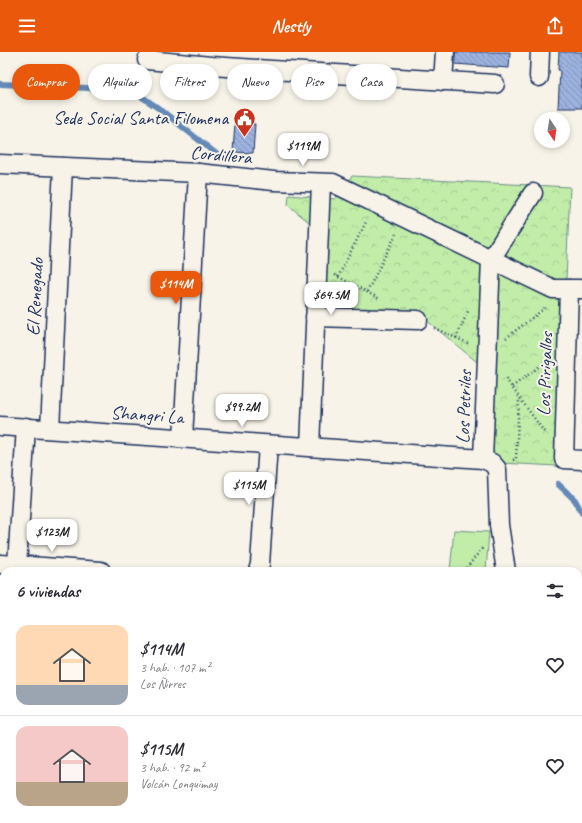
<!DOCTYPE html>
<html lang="es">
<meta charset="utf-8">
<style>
:root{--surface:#fff;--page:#f7f7f7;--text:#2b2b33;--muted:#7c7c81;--line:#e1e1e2;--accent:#ea580c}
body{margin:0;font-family:Caveat,sans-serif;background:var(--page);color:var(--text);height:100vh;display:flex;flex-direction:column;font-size:15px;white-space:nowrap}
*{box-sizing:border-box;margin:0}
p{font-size:13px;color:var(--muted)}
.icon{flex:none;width:22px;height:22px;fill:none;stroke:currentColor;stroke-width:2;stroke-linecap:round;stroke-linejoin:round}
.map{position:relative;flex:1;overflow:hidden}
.details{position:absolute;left:0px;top:515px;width:582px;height:256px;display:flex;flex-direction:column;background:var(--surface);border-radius:12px 12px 0 0;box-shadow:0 2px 6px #0003}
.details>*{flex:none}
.top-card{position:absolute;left:12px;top:12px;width:558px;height:36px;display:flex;gap:8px}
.needle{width:26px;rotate:168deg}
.tools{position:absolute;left:534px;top:60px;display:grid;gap:8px}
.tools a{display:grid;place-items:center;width:36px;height:36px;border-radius:50%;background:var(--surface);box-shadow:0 2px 6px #0003;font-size:20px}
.price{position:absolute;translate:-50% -34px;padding:0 9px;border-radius:8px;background:#fff;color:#222;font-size:13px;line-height:26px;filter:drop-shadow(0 1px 2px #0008)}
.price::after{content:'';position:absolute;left:50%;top:24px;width:12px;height:9px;margin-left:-6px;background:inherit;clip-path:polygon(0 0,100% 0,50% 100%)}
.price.on{background:var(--accent);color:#fff}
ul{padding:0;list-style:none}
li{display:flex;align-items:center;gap:12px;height:100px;padding:0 16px}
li+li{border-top:1px solid var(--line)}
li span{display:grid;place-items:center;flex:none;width:112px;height:80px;border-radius:12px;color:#555}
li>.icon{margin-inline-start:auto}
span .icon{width:48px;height:48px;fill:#fffc;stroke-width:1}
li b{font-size:17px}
h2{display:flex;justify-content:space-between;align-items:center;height:48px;padding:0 16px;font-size:17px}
.tag{padding:0 14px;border-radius:18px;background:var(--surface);box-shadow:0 2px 6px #0003;font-size:14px;line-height:36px}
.tag.on{background:var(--accent);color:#fff}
header{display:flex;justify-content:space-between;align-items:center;height:52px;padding:0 16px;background:var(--accent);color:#fff;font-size:18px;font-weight:600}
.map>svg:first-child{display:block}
.green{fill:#c1eda9;stroke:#6e8e84}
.forest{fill:url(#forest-crowns);stroke:#6e8e84}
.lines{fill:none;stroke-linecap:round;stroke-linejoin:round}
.stream{stroke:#658ab7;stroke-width:6}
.building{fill:url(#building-back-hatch);stroke:#1b2f5e}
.street-casing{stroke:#1b2f5e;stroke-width:21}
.secondary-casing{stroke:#1b2f5e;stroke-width:25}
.path{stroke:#1b2f5e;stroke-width:2.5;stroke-dasharray:1 3;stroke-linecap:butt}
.street{stroke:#f7f3e8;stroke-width:18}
.secondary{stroke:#f7f3e8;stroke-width:22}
.labels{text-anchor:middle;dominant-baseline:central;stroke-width:4;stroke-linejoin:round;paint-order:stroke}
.poi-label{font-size:19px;fill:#1b2f5e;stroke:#f7f3e8;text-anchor:end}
.street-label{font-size:19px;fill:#1b2f5e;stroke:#f7f3e8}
</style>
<header><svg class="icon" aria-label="menu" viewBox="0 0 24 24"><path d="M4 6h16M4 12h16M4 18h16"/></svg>Nestly<svg class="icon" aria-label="share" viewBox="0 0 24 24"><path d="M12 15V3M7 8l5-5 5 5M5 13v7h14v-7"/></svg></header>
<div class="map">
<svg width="582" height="771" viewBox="0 0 582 771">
<defs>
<pattern id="forest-crowns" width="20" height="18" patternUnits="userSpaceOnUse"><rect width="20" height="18" fill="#c1eda9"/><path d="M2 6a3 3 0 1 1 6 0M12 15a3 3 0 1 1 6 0" fill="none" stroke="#a5cc94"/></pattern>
<pattern id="building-back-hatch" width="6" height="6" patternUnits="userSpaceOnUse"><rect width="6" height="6" fill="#9cb2df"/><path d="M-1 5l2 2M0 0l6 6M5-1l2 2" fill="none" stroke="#7e91b8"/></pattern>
</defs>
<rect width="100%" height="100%" fill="#f7f3e8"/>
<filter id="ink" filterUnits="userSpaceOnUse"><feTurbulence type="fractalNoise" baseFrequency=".025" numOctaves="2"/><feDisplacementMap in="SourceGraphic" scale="8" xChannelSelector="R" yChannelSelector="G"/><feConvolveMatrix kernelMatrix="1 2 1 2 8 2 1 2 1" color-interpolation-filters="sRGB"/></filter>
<g filter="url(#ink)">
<polygon class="green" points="454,478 489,480 486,519 450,519"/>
<polygon class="forest" points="352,124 570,135 558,414 500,411 490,399 494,324 420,263 322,257 326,184 288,153 289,143 335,147"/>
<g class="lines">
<g class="stream">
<polyline points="0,32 132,38 161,58 219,104"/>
<polyline points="558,432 575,448 582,461"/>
</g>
</g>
<g class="building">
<polygon points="455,0 510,0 509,16 455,12"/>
<polygon points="559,0 582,0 582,56 558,56 560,18 558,18"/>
<polygon points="235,71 255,72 253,101 233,100"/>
</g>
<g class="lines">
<defs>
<g id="street">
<polyline points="147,8 211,14 495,32"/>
<polyline points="539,25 540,0"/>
<polyline points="443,29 445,0"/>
<polyline points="0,112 198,121 274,129 333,131 553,237 582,237"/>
<polyline points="569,237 564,407 582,408"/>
<polyline points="315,265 418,268"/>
<polyline points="0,374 483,407"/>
<polyline points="50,377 63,115"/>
<polyline points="183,386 198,121"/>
<polyline points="310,395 321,131"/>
<polyline points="0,512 101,519"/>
<polyline points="17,513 26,375"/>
<polyline points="258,519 260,512 268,393"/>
<polyline points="506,519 499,473 497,417 492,411 483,407 491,207 533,141"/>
<polyline points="0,649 4,572"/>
<polyline points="78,771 78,767"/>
<polyline points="241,771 241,767"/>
<polyline points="365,771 365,767"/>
<polyline points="500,771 500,767"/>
</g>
<g id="secondary">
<polyline points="0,753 4,753"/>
<polyline points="132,767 169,771"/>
</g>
</defs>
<use href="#street" class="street-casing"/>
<use href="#secondary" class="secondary-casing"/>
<g class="path">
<polyline points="335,223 380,247"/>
<polyline points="338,225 367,168"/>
<polyline points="367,240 396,182"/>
<polyline points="434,276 470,292"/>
<polyline points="456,286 469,257"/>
<polyline points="506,286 546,255"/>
<polyline points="506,327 545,381"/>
<polyline points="512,335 548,308"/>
<polyline points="513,408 516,407 519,347"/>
<polyline points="464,519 484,494"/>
</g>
<use href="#street" class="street"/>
<use href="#secondary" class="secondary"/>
</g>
</g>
<defs>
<symbol id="civic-pin" viewBox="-11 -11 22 30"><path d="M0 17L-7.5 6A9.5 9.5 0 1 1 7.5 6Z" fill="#c8321e" stroke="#f7f3e8"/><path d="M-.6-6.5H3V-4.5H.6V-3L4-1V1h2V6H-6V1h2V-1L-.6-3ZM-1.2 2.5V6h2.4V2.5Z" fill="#fff"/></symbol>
</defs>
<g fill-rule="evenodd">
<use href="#civic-pin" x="232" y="54" width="25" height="34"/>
</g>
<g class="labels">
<g class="poi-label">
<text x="228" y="66">Sede Social Santa Filomena</text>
</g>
<g class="street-label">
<text transform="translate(221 103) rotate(5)">Cordillera</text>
<text transform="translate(35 245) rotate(-87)">El Renegado</text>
<text transform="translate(545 322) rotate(-88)">Los Pirigallos</text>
<text transform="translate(464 355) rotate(-88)">Los Petriles</text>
<text transform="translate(147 363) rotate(4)">Shangri La</text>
</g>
</g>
</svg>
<div class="tools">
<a><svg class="needle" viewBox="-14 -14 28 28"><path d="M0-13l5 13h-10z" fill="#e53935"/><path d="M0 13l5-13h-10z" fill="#7c7c81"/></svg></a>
</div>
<b class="price" style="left:303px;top:115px">$119M</b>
<b class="price on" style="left:176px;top:253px">$114M</b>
<b class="price" style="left:331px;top:264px">$64.5M</b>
<b class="price" style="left:242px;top:376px">$99.2M</b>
<b class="price" style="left:249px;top:454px">$115M</b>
<b class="price" style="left:52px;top:501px">$123M</b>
<div class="top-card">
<a class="tag on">Comprar</a>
<a class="tag">Alquilar</a>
<a class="tag">Filtros</a>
<a class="tag">Nuevo</a>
<a class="tag">Piso</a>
<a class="tag">Casa</a>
</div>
<section class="details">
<h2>6 viviendas<svg class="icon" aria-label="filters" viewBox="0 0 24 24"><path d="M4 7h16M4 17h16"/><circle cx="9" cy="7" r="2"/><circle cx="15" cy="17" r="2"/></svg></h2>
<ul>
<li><span style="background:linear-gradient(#ffd9b3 75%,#9aa5b1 0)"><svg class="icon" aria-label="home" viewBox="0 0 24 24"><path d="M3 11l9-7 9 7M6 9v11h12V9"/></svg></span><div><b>$114M</b><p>3 hab. · 107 m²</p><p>Los Ñirres</p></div><svg class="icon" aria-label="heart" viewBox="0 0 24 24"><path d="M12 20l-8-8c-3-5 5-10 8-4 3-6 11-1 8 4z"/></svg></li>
<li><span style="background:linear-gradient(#f6c9c9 70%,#b9a48a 0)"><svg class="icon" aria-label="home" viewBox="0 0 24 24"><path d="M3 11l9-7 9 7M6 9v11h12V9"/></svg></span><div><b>$115M</b><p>3 hab. · 92 m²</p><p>Volcán Lonquimay</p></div><svg class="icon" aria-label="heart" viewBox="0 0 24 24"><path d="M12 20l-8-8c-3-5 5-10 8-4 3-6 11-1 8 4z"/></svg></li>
</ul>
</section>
</div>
